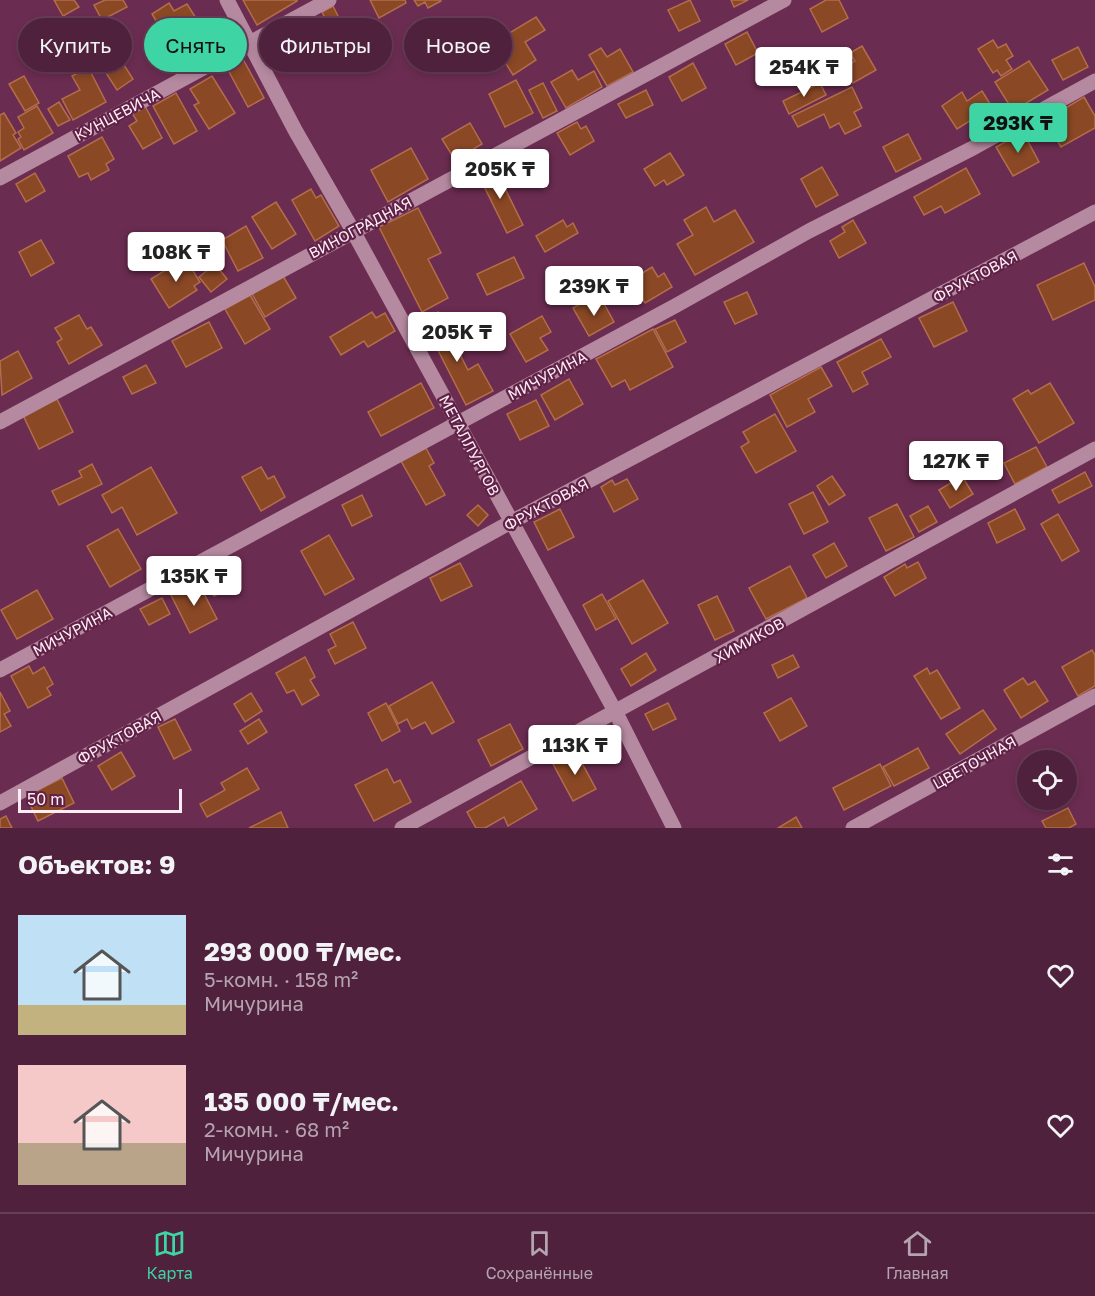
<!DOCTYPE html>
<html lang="ru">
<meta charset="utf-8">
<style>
:root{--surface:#50213d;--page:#562944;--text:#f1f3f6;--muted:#b4a3b0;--line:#673e57;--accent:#3ed4a3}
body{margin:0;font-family:"Golos Text",sans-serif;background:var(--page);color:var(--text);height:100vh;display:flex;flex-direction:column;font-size:22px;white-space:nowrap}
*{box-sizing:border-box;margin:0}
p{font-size:20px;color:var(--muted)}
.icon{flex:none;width:33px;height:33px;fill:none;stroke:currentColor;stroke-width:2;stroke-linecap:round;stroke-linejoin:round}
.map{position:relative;height:828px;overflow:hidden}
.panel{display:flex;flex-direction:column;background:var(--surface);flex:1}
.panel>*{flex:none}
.top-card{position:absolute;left:18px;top:18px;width:600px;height:54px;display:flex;gap:12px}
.fabs{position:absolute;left:1017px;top:750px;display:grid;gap:12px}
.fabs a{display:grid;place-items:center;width:60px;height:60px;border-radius:50%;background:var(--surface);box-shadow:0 3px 9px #0003,0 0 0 2px var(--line);font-size:30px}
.scale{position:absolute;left:18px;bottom:15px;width:164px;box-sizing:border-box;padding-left:6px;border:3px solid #feedf5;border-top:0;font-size:16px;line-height:21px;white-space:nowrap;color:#feedf5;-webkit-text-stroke:4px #5f2146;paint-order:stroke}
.price{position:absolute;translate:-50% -51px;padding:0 14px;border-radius:6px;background:#fff;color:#222;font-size:20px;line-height:39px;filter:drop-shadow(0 2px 3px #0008)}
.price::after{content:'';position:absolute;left:50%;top:36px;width:18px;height:14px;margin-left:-9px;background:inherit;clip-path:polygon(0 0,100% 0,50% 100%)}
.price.on{background:var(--accent);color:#111}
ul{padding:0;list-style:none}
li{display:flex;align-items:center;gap:18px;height:150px;padding:0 18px}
li span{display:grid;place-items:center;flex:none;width:168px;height:120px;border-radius:0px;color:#555}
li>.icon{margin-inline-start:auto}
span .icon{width:72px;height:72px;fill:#fffc;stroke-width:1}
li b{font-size:26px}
h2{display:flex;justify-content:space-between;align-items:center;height:72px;padding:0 18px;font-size:26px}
.pill{padding:0 21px;border-radius:27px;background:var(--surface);box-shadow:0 3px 9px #0003,0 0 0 2px var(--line);font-size:21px;line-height:54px}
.pill.on{background:var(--accent);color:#111}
.menu{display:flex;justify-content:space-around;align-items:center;height:84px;border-top:2px solid var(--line);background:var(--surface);font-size:16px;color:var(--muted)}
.menu a{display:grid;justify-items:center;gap:3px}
.menu .on{color:var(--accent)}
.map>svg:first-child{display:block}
.building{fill:#8a4825;stroke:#b36d4b;stroke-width:1.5}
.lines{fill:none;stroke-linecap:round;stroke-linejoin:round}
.minor{stroke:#b589a0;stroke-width:15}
.labels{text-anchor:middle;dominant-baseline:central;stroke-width:4.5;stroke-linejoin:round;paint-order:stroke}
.street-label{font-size:15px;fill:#feedf5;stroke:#5f2146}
</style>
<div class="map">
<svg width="1095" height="828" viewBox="0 0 1095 828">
<rect width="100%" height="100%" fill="#6b2c51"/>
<g class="building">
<polygon points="54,0 74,0 79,7 63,16"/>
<polygon points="105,0 123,0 127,7 102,20 94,5"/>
<polygon points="243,0 297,0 297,1 257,25"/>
<polygon points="370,0 405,0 406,3 379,18"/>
<polygon points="414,0 440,0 441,1 428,8 425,2 418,6"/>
<polygon points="690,0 700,21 679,31 668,10"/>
<polygon points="731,0 748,0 734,7"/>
<polygon points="826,0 839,0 848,18 822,32 810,9"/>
<polygon points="169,3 174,11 187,4 199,23 205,20 219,43 173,71 158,47 168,41 152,14"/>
<polygon points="333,6 346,32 322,45 311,23 324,16 322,12"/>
<polygon points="536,17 545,30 525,42 536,60 513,75 493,43"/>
<polygon points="747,32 758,53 736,65 725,44"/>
<polygon points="993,40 998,48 1006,44 1013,56 1006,60 1012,69 1001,76 997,70 993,73 978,49"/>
<polygon points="862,46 876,70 853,83 844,67 855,61 850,53"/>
<polygon points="1078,47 1088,67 1063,80 1052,60"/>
<polygon points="601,48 607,57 620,49 633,72 607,86 589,55"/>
<polygon points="243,59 264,98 248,107 227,68"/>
<polygon points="1029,61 1048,90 1013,111 995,82"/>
<polygon points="122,62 133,79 117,90 106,73"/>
<polygon points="693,63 706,88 682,101 669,77"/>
<polygon points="88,67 106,102 73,120 62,99 80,90 72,76"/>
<polygon points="572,70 578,80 594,71 602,87 566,108 551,82"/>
<polygon points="24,76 39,103 25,111 9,84"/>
<polygon points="212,76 235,113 209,129 194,105 199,103 190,89"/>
<polygon points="516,80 533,113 505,127 489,94"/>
<polygon points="543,83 557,111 543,118 529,90"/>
<polygon points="820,83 826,95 789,114 783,101"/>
<polygon points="852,87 862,108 854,112 861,126 845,134 839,123 830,128 824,114 798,127 792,116"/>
<polygon points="646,90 653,105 626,118 618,104"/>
<polygon points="982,91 992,107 957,129 942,106 962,92 967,101"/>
<polygon points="176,93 197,131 174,144 153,106"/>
<polygon points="1084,97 1095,116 1095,128 1061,147 1045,120"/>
<polygon points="59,102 70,120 58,126 48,109"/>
<polygon points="37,106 53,133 24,150 18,139 21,137 18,132 24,128 18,117"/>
<polygon points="145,106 162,138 143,149 129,126 137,121 132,113"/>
<polygon points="4,113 16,133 13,135 21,148 0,161 0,115"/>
<polygon points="577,122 581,129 586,126 594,141 570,155 557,133"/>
<polygon points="470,123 482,144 455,160 442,139"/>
<polygon points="1023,132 1039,162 1013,176 996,147"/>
<polygon points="908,134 921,159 896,172 883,147"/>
<polygon points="102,137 114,159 106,164 109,170 91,180 88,173 79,177 68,156"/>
<polygon points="411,148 428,179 388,202 371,170"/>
<polygon points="670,153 684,175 667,185 664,180 655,186 644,169"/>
<polygon points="494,166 523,225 507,233 478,174"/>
<polygon points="822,167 838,195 816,207 801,179"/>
<polygon points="966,168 980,194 945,213 941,206 924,215 914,197"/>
<polygon points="35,173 45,191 26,202 16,184"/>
<polygon points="311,189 316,198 321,195 339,226 315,241 292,200"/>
<polygon points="276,202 296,234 272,249 252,217"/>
<polygon points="706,207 714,222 735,210 754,242 695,275 677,244 693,235 684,220"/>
<polygon points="418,208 441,253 428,259 448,298 422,312 379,227"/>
<polygon points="563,220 567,227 573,223 578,233 545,252 536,236"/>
<polygon points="853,220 866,243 839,258 830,241 845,232 842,227"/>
<polygon points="246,226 263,258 238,271 222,240"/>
<polygon points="41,240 54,263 31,276 19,252"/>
<polygon points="514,257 524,278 487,295 477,274"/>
<polygon points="185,258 200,282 194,286 197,290 169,308 151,279"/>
<polygon points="1084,263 1095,287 1095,300 1053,320 1037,285"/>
<polygon points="215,264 227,279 211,292 199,277"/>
<polygon points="652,267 658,277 664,273 672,287 645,303 631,280"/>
<polygon points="283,276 296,298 265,317 252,294"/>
<polygon points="747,292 757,314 735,324 724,302"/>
<polygon points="250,295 270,329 245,344 225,309"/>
<polygon points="587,300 590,307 602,300 614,322 589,336 573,308"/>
<polygon points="953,302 967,331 934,347 919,318"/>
<polygon points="372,312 376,318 385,313 395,331 368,347 364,341 341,355 330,337"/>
<polygon points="438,312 468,370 478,364 493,391 466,405 423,321"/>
<polygon points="79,315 87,329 91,327 102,345 69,364 57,342 62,339 55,328"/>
<polygon points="542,316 551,332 540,338 548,350 526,362 510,334"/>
<polygon points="675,320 686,342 667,352 655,329"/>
<polygon points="209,322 222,348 186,367 172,341"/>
<polygon points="653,329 673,367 630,390 625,380 612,387 596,359"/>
<polygon points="881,339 891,357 862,372 868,384 853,392 837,362"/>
<polygon points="18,351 32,378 2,395 0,361"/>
<polygon points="146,365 156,383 132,394 123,377"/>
<polygon points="821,367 832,386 808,399 815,412 787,427 770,395"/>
<polygon points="569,379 583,404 555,420 541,395"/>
<polygon points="421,383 434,408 381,436 368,412"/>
<polygon points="1050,383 1074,423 1039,443 1013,399 1028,390 1031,394"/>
<polygon points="57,399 73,432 39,449 23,415"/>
<polygon points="536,400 549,426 520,440 507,414"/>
<polygon points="775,414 796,451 756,473 741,447 749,442 743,432"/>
<polygon points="1036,447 1047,467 1015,484 1004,463"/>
<polygon points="426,448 434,463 429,466 445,495 426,505 401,461"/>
<polygon points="92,464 102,484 59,505 52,491 82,477 79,471"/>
<polygon points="151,467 177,513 137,535 122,507 112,513 102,495"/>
<polygon points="261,467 268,479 274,476 285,497 261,511 242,477"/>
<polygon points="1085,472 1092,486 1059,503 1052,490"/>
<polygon points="832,476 845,495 829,505 817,486"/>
<polygon points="962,476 973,494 950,508 939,490"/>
<polygon points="627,479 638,499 614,512 601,487 612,480 615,485"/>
<polygon points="813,492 828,522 804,534 789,504"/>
<polygon points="362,495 372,516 352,526 342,505"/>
<polygon points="897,504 914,537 886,551 869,518"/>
<polygon points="478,505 488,515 478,526 467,515"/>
<polygon points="928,506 937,522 919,532 910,516"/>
<polygon points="560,509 574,537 548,550 534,522"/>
<polygon points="1015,509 1025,529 997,543 988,523"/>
<polygon points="1058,514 1079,551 1062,561 1041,524"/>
<polygon points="118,529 141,569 110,587 87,546"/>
<polygon points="329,535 354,579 325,595 301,551"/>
<polygon points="834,543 847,566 826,578 813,555"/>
<polygon points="918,562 926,578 895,596 884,577 905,564 907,568"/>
<polygon points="460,563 472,586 441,601 430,578"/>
<polygon points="790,566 807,598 766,619 749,588"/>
<polygon points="228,569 236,585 214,596 206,580"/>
<polygon points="643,580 668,623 632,644 608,601"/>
<polygon points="198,582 217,619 190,633 171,595"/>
<polygon points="37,590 53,619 17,639 1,610"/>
<polygon points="602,594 616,619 596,630 583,605"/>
<polygon points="717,596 734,631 715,640 698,605"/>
<polygon points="162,598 170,614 149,625 140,609"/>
<polygon points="353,622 366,648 335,664 328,650 336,646 330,634"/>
<polygon points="1092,650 1095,655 1095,686 1078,696 1062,667"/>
<polygon points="646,653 656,670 631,686 621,669"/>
<polygon points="793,655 799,667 778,678 772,665"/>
<polygon points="305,657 315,677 310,680 319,695 302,705 294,690 287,693 276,673"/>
<polygon points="29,666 33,674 44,667 53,684 47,688 51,695 28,708 11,676"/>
<polygon points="927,668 930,674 937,670 960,708 941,719 914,676"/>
<polygon points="1023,678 1028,685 1035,681 1048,701 1021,718 1004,690"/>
<polygon points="432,682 454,722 432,734 425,722 412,729 407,719 398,724 389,706"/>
<polygon points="0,692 10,711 4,714 11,726 0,732"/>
<polygon points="251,693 262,711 245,722 234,704"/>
<polygon points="791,698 807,726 780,741 764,713"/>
<polygon points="386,703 400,731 382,741 368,713"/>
<polygon points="668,703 676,719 653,730 645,714"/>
<polygon points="983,710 996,729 960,754 946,734"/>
<polygon points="175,719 191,750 174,759 158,727"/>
<polygon points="259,719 267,732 248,744 240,731"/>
<polygon points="510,724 523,749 491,766 478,740"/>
<polygon points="918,748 929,768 894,786 883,767"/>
<polygon points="121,752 135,776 112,790 98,766"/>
<polygon points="576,752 596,789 573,801 553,764"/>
<polygon points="880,764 891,786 844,810 833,788"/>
<polygon points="247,768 259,789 207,817 200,804 225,790 221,783"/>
<polygon points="387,769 394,783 400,780 411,802 374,821 355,785"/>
<polygon points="62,778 74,803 38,821 26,796"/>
<polygon points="521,781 537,809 508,826 504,817 485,828 476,828 467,812"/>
<polygon points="1068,808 1076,824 1069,828 1046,828 1042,821"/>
<polygon points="281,812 288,828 249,828"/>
<polygon points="6,816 12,828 0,828 0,819"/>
<polygon points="796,817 802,828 778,828"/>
</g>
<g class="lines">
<g class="minor">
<polyline points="227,0 295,130 353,231 616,713 674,828"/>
<polyline points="0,178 329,0"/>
<polyline points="0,422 784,0"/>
<polyline points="0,670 675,306 809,231 973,148 1095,81"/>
<polyline points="0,803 511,522 1095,212"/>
<polyline points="402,828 1095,449"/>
<polyline points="853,828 1095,696"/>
</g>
</g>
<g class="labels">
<g class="street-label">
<text transform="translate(117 114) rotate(-28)">КУНЦЕВИЧА</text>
<text transform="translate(360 227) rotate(-28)">ВИНОГРАДНАЯ</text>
<text transform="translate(975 276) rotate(-28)">ФРУКТОВАЯ</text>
<text transform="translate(547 375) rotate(-28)">МИЧУРИНА</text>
<text transform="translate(470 445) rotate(62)">МЕТАЛЛУРГОВ</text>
<text transform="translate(546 504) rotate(-28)">ФРУКТОВАЯ</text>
<text transform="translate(72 631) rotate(-28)">МИЧУРИНА</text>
<text transform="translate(749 640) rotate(-29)">ХИМИКОВ</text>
<text transform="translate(119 737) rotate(-29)">ФРУКТОВАЯ</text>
<text transform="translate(974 762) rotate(-29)">ЦВЕТОЧНАЯ</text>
</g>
</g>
</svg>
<div class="fabs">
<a><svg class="icon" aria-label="locate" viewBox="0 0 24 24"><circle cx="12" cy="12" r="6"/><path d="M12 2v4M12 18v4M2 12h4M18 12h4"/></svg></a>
</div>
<div class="scale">50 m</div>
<b class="price" style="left:804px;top:98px">254K ₸</b>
<b class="price on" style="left:1018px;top:154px">293K ₸</b>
<b class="price" style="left:500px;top:200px">205K ₸</b>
<b class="price" style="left:176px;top:283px">108K ₸</b>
<b class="price" style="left:594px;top:317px">239K ₸</b>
<b class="price" style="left:457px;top:363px">205K ₸</b>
<b class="price" style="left:956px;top:492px">127K ₸</b>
<b class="price" style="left:194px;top:607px">135K ₸</b>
<b class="price" style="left:575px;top:776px">113K ₸</b>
<div class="top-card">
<a class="pill">Купить</a>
<a class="pill on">Снять</a>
<a class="pill">Фильтры</a>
<a class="pill">Новое</a>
</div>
</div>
<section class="panel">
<h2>Объектов: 9<svg class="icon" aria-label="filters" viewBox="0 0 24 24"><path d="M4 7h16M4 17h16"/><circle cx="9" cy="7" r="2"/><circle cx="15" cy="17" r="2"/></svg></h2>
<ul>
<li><span style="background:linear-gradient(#bfe0f5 75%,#c2b280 0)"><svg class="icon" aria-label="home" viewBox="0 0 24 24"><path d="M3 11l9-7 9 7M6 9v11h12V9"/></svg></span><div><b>293 000 ₸/мес.</b><p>5-комн. · 158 m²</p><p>Мичурина</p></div><svg class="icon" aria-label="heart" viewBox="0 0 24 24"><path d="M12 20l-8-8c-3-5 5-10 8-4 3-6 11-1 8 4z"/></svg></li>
<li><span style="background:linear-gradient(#f6c9c9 65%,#b9a48a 0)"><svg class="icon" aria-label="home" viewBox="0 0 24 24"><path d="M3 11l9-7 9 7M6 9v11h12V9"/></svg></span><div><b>135 000 ₸/мес.</b><p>2-комн. · 68 m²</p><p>Мичурина</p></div><svg class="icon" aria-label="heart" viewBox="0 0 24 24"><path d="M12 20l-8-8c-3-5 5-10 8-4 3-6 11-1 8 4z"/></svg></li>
</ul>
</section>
<nav class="menu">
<a class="on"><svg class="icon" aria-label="map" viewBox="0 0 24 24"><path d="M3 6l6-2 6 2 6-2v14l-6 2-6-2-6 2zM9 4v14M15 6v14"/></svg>Карта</a>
<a><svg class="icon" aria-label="saved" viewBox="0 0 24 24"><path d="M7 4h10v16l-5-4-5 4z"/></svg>Сохранённые</a>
<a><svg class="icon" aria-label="home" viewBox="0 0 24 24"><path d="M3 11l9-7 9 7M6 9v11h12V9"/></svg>Главная</a>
</nav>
